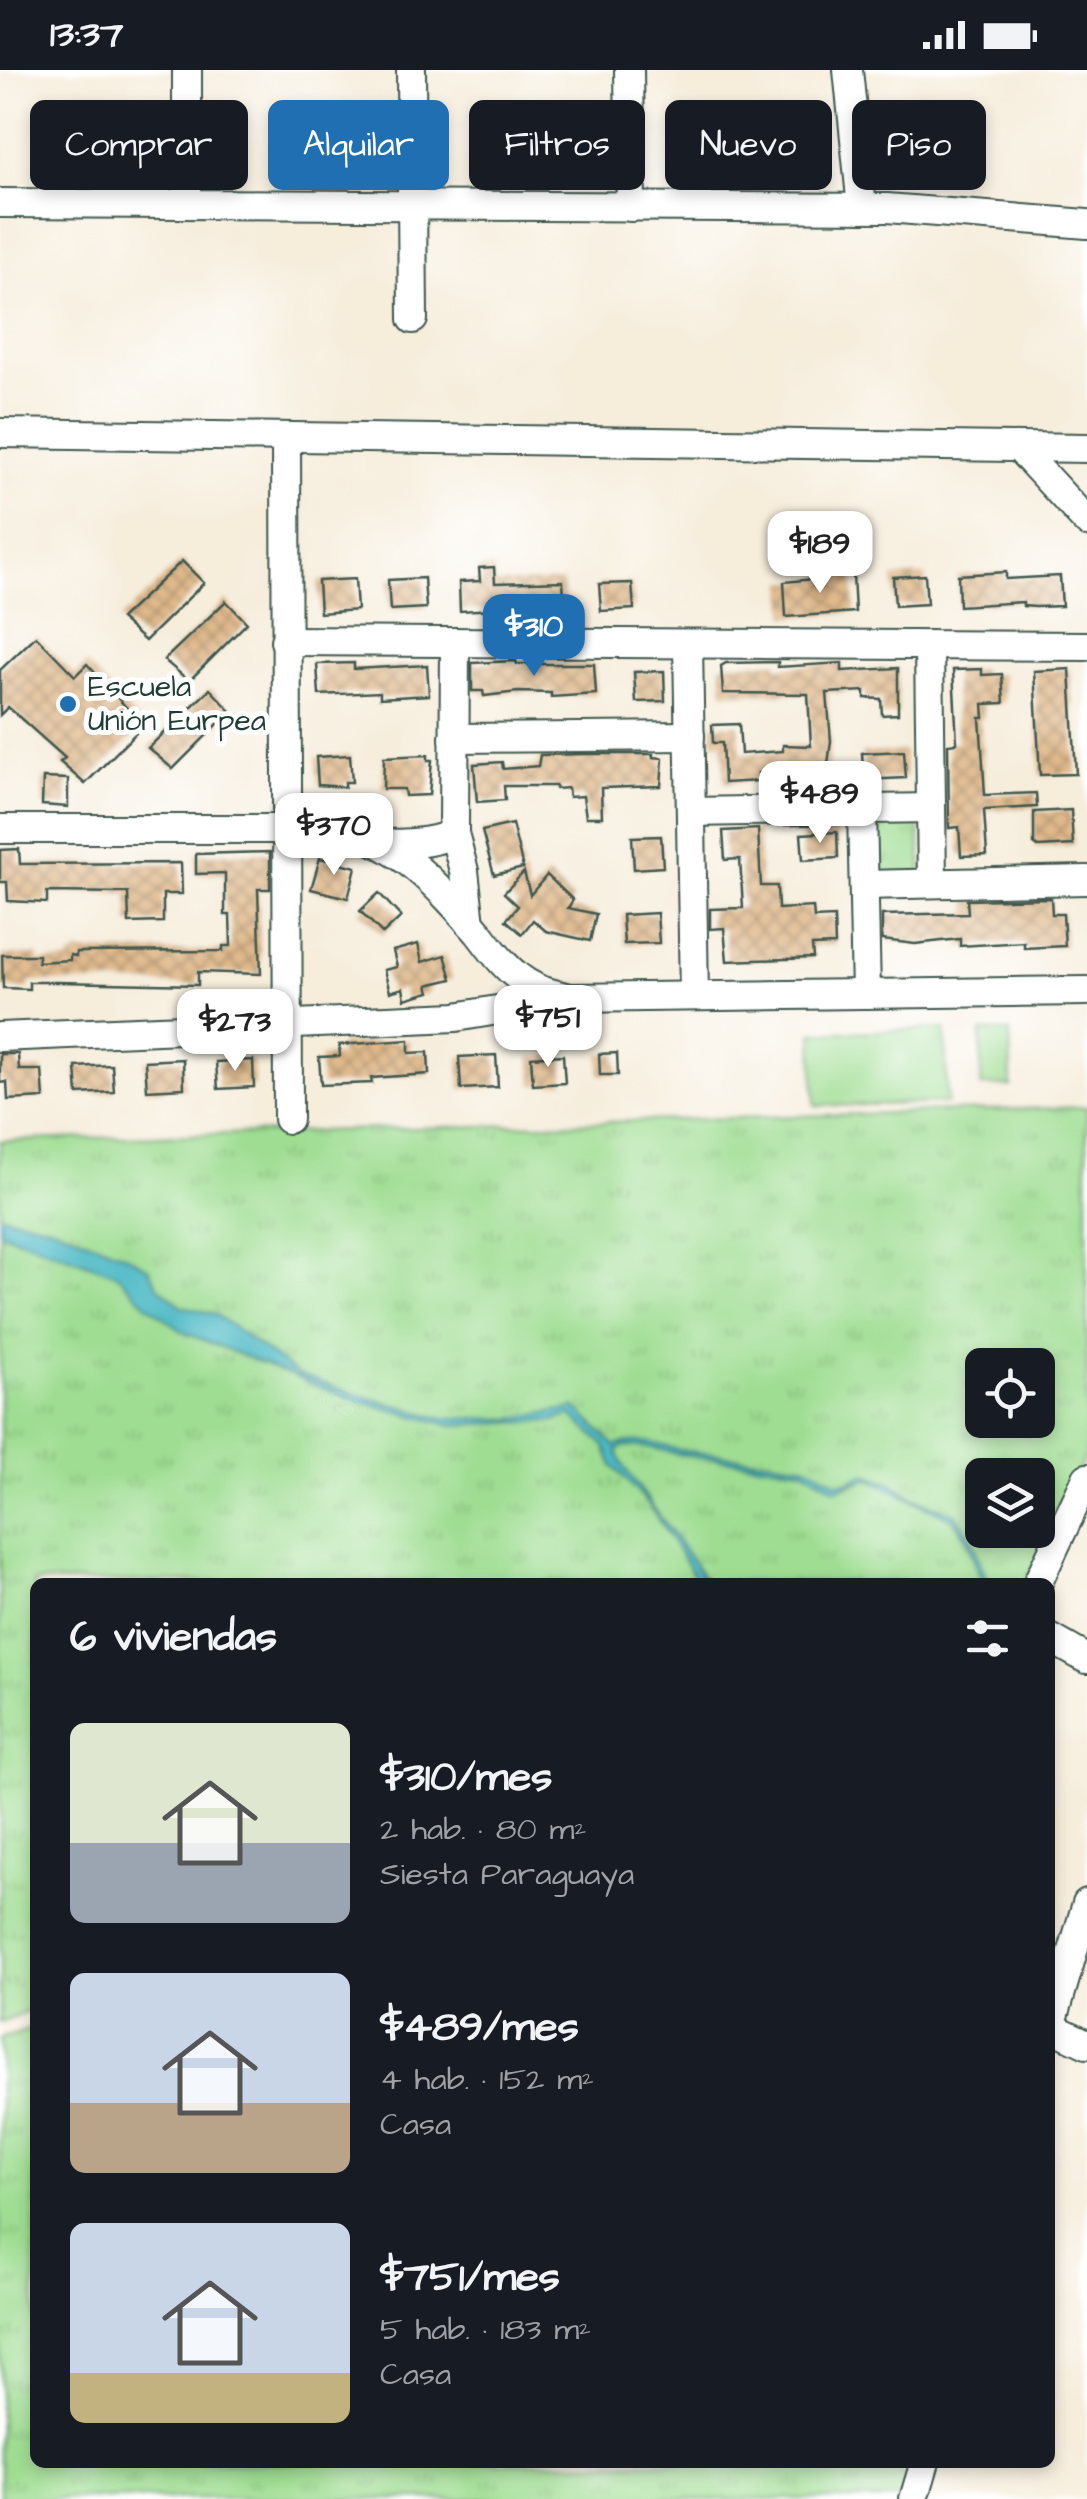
<!DOCTYPE html>
<html lang="es">
<meta charset="utf-8">
<style>
:root{--surface:#171b24;--page:#20242c;--text:#f1f3f6;--muted:#9ea1a6;--accent:#1f6fb2}
body{margin:0;font-family:"Architects Daughter",sans-serif;background:var(--page);color:var(--text);height:100vh;display:flex;flex-direction:column;font-size:38px;white-space:nowrap}
*{box-sizing:border-box;margin:0}
p{font-size:32px;color:var(--muted)}
.icon{flex:none;width:55px;height:55px;fill:none;stroke:currentColor;stroke-width:2;stroke-linecap:round;stroke-linejoin:round}
.map{position:relative;flex:1;overflow:hidden}
.panel{position:absolute;left:30px;top:1508px;width:1025px;height:890px;display:flex;flex-direction:column;background:var(--surface);border-radius:15px;box-shadow:0 5px 15px #0003}
.panel>*{flex:none}
.top-card{position:absolute;left:30px;top:30px;width:1028px;height:90px;display:flex;gap:20px}
.fabs{position:absolute;left:965px;top:1278px;display:grid;gap:20px}
.fabs a{display:grid;place-items:center;width:90px;height:90px;border-radius:15px;background:var(--surface);box-shadow:0 5px 15px #0003;font-size:50px}
.price{position:absolute;translate:-50% -85px;padding:0 22px;border-radius:20px;background:#fff;color:#222;font-size:32px;line-height:65px;filter:drop-shadow(0 2px 5px #0008)}
.price::after{content:'';position:absolute;left:50%;top:60px;width:30px;height:22px;margin-left:-15px;background:inherit;clip-path:polygon(0 0,100% 0,50% 100%)}
.price.current{background:var(--accent);color:#fff}
ul{padding:0;list-style:none}
li{display:flex;align-items:center;gap:30px;height:250px;padding:0 40px}
li span{display:grid;place-items:center;flex:none;width:280px;height:200px;border-radius:15px;color:#555}
li>.icon{margin-inline-start:auto}
span .icon{width:120px;height:120px;fill:#fffc;stroke-width:1}
li b{font-size:42px}
h2{display:flex;justify-content:space-between;align-items:center;height:120px;padding:0 40px;font-size:42px}
.tag{padding:0 35px;border-radius:15px;background:var(--surface);box-shadow:0 5px 15px #0003;font-size:35px;line-height:90px}
.tag.current{background:var(--accent);color:#fff}
.status{display:flex;justify-content:space-between;align-items:center;height:70px;padding:0 50px;background:var(--surface);direction:ltr}
.status svg{height:28px;fill:currentColor}
.map>svg:first-child{display:block}
.grass{fill:url(#grass-tufts);stroke:#5f8d63;stroke-width:2.5;fill-rule:evenodd}
.pitch{fill:#9fdd92;stroke:#5f8d63;stroke-width:2.5}
.water{fill:#4dbac6;stroke:#367c7d;stroke-width:2.5}
.building{fill:url(#building-cross-hatch)}
.lines{fill:none;stroke-linecap:round;stroke-linejoin:round}
.minor-casing{stroke:#3f574d;stroke-width:32}
.minor{stroke:#fff;stroke-width:28}
.poi-dot{fill:#1f6fb2;stroke:#fff;stroke-width:4}
.labels{text-anchor:middle;dominant-baseline:central;stroke-width:10;stroke-linejoin:round;paint-order:stroke}
.poi-label{font-size:30px;fill:#1f3d34;stroke:#fff;text-anchor:start}
</style>
<div class="status"><b>13:37</b><svg viewBox="0 0 49 12"><path d="M0 12V9h3v3zM5 12V6h3v6zM10 12V3h3v9zM15 12V0h3v12zM26 1h20v11H26zM47 4h2v5h-2z"/></svg></div>
<div class="map">
<svg width="1087" height="2429" viewBox="0 0 1087 2429">
<defs>
<pattern id="grass-tufts" width="24" height="20" patternUnits="userSpaceOnUse" patternTransform="scale(2.5)"><rect width="24" height="20" fill="#9fdd92"/><path d="M3 7l-1-3M5 7V3M7 7l1-3M15 17l-1-3M17 17v-4M19 17l1-3" fill="none" stroke="#88bf7e"/></pattern>
<pattern id="building-cross-hatch" width="8" height="8" patternUnits="userSpaceOnUse" patternTransform="scale(2.5)"><rect width="8" height="8" fill="#e0b98c"/><path d="M0 0l8 8M0 8l8-8" fill="none" stroke="#b59873"/></pattern>
</defs>
<rect width="100%" height="100%" fill="#fff"/>
<filter id="ink" filterUnits="userSpaceOnUse"><feTurbulence type="fractalNoise" baseFrequency=".01" numOctaves="2"/><feDisplacementMap in="SourceGraphic" scale="20" xChannelSelector="R" yChannelSelector="G"/><feConvolveMatrix kernelMatrix="1 2 1 2 8 2 1 2 1" color-interpolation-filters="sRGB"/></filter>
<filter id="wash" filterUnits="userSpaceOnUse"><feTurbulence type="fractalNoise" baseFrequency=".0048" numOctaves="4" result="noise"/><feDisplacementMap in="SourceGraphic" scale="40" xChannelSelector="R" yChannelSelector="G"/><feGaussianBlur stdDeviation="2.25" result="paint"/><feColorMatrix in="noise" values="0 0 0 0 0 0 0 0 0 0 0 0 0 0 0 0 0 1.4 0 .05"/><feComposite in="paint" operator="in"/></filter>
<g filter="url(#wash)">
<rect width="100%" height="100%" fill="#f6eddb"/>
<g class="grass">
<polygon points="918,747 922,802 875,804 872,753 877,748"/>
<path d="M1087,1037V1382L1026,1512H35V1939L0,1953V1071ZM982,1295H1038V1350H982ZM982,1405H1038V1460H982Z"/>
<polygon points="35,1958 35,2392 918,2393 907,2429 0,2429 0,1969"/>
</g>
<g class="pitch">
<polygon points="945,959 947,1033 815,1036 813,963"/>
<polygon points="981,962 1010,962 1011,1016 981,1016"/>
</g>
<path class="water" d="M0,1145L55,1157L128,1186L148,1198L158,1216L182,1236L215,1244L297,1304L355,1324L441,1348L511,1349L576,1338L615,1376C634,1367 659,1374 679,1380L807,1395L838,1413L848,1412L864,1404L892,1413L912,1427L955,1444L970,1465L988,1512H982L965,1464L952,1449L871,1409C857,1408 849,1417 835,1419L804,1399L677,1384L654,1378L624,1376L617,1381L622,1394L707,1512H698L649,1435L613,1396L605,1376L571,1345L553,1351L450,1355L353,1330L183,1262L145,1233L117,1204L0,1162Z"/>
<g id="blocks">
<g class="building">
<polygon points="182,491 204,513 145,571 120,549"/>
<polygon points="494,497 495,513 563,511 565,541 529,543 529,537 460,541 459,512 480,511 479,498"/>
<polygon points="1006,502 1006,509 1060,506 1062,536 1036,537 1023,536 1023,532 959,536 958,505"/>
<polygon points="853,505 855,542 786,547 784,512"/>
<polygon points="925,505 927,534 895,536 893,507"/>
<polygon points="424,508 426,538 390,540 388,510"/>
<polygon points="355,509 357,540 320,543 318,511"/>
<polygon points="632,513 634,539 601,541 599,514"/>
<polygon points="226,531 247,553 189,611 164,590"/>
<polygon points="36,566 75,606 87,594 143,656 85,714 60,692 65,688 8,637 0,645 0,600"/>
<polygon points="516,591 517,594 594,594 596,624 551,627 551,623 518,622 484,626 483,621 472,621 472,593"/>
<polygon points="778,592 778,597 842,593 842,601 898,598 898,644 882,645 881,629 865,628 865,621 827,623 831,671 826,710 795,711 795,704 758,703 759,711 724,713 722,673 713,673 712,655 739,654 741,684 783,681 783,675 811,676 808,624 723,623 721,596 726,593"/>
<polygon points="354,593 354,599 427,595 429,625 380,628 380,622 319,625 317,594"/>
<polygon points="982,599 982,605 1002,604 1004,633 983,634 984,648 980,648 985,725 1036,723 1037,737 984,740 987,785 961,786 959,757 949,758 948,674 957,673 953,600"/>
<polygon points="1070,599 1076,704 1040,705 1034,601"/>
<polygon points="664,601 665,631 636,632 634,602"/>
<polygon points="210,619 231,641 173,699 148,678"/>
<polygon points="904,681 906,708 864,710 862,683"/>
<polygon points="588,684 653,684 653,687 663,688 661,716 601,718 602,747 586,747 583,726 569,727 568,718 556,719 556,716 504,716 505,730 477,732 474,694 502,692 503,699 538,696 540,685"/>
<polygon points="350,685 352,712 345,712 345,717 318,715 316,687"/>
<polygon points="428,685 428,690 432,690 429,725 405,726 404,719 383,719 384,687"/>
<polygon points="43,708 68,709 68,737 42,735"/>
<polygon points="1071,740 1073,775 1038,777 1034,774 1034,742"/>
<polygon points="512,754 523,798 494,805 482,761"/>
<polygon points="758,759 761,816 777,816 778,839 813,837 814,848 834,847 835,875 812,876 813,888 727,891 724,858 710,859 710,839 743,838 740,789 725,790 723,761"/>
<polygon points="837,762 838,788 803,790 801,764"/>
<polygon points="661,766 663,797 634,799 632,767"/>
<polygon points="19,779 20,794 181,793 182,824 163,824 163,852 129,853 128,823 47,822 47,833 8,831 7,812 0,812 0,780"/>
<polygon points="270,782 270,819 258,819 261,904 198,902 198,915 58,912 29,912 29,919 3,918 2,885 38,885 38,892 70,890 70,885 76,886 76,882 223,881 223,876 231,876 230,845 225,845 225,803 196,804 196,784"/>
<polygon points="320,788 356,797 348,828 311,819"/>
<polygon points="524,802 530,825 547,805 573,830 568,838 596,844 590,871 546,861 533,850 522,864 506,850 518,836 504,823"/>
<polygon points="379,823 401,847 383,864 360,841"/>
<polygon points="1051,828 1052,844 1063,844 1065,876 1024,878 1024,872 960,876 960,869 915,874 882,870 882,845 968,843 967,830"/>
<polygon points="657,843 659,873 624,874 622,845"/>
<polygon points="418,874 422,892 445,885 452,909 428,915 430,922 405,929 403,918 390,922 384,900 397,897 393,881"/>
<polygon points="409,970 409,983 428,982 429,1004 371,1008 372,1013 321,1015 319,987 340,986 339,975"/>
<polygon points="617,983 618,1005 600,1005 599,984"/>
<polygon points="0,984 18,984 19,1000 42,1000 44,1028 8,1030 7,1012 0,1013"/>
<polygon points="496,985 498,1017 461,1019 459,987"/>
<polygon points="563,985 565,1013 533,1015 531,987"/>
<polygon points="183,989 184,1018 147,1020 145,991"/>
<polygon points="253,990 254,1017 218,1019 216,992"/>
<polygon points="112,995 114,1022 78,1024 76,997"/>
</g>
</g>
</g>
<g filter="url(#ink)">
<use href="#blocks" fill-opacity="0" stroke="#3f574d" stroke-width="2.5"/>
<g class="lines">
<defs>
<g id="minor">
<polyline points="411,0 413,249"/>
<polyline points="629,0 631,137"/>
<polyline points="848,0 862,138"/>
<polyline points="0,133 887,138 1087,154"/>
<polyline points="187,134 187,0"/>
<polyline points="0,363 1087,378"/>
<polyline points="286,367 288,1049"/>
<polyline points="1018,377 1087,452"/>
<polyline points="285,571 1087,576"/>
<polyline points="455,572 454,763 464,801 470,853"/>
<polyline points="688,574 694,926"/>
<polyline points="929,575 932,813"/>
<polyline points="454,668 690,666"/>
<polyline points="862,739 866,924"/>
<polyline points="691,742 931,738"/>
<path d="M0,759H339C399,771 440,818 479,863C494,883 511,906 534,917C545,923 558,925 571,928L1087,921"/>
<path d="M382,773C394,775 438,773 447,765C451,762 453,755 454,750"/>
<polyline points="864,815 1087,810"/>
<polyline points="0,967 456,947 562,929"/>
<polyline points="1038,1512 1087,1408"/>
<polyline points="1050,1568 1087,1589"/>
<polyline points="1051,1957 1087,1974"/>
<polyline points="1050,1960 1087,1833"/>
<polyline points="914,2429 925,2392"/>
</g>
</defs>
<use href="#minor" class="minor-casing"/>
<use href="#minor" class="minor"/>
</g>
</g>
<circle class="poi-dot" cx="68" cy="634" r="10"/>
<g class="labels">
<g class="poi-label">
<text x="88" y="617">Escuela<tspan x="88" dy="34">Unión Eurpea</tspan></text>
</g>
</g>
</svg>
<div class="fabs">
<a><svg class="icon" aria-label="locate" viewBox="0 0 24 24"><circle cx="12" cy="12" r="6"/><path d="M12 2v4M12 18v4M2 12h4M18 12h4"/></svg></a>
<a><svg class="icon" aria-label="layers" viewBox="0 0 24 24"><path d="M12 4l9 5-9 5-9-5zM3 14l9 5 9-5"/></svg></a>
</div>
<b class="price" style="left:820px;top:526px">$189</b>
<b class="price current" style="left:534px;top:609px">$310</b>
<b class="price" style="left:820px;top:776px">$489</b>
<b class="price" style="left:334px;top:808px">$370</b>
<b class="price" style="left:548px;top:1000px">$751</b>
<b class="price" style="left:235px;top:1004px">$273</b>
<div class="top-card">
<a class="tag">Comprar</a>
<a class="tag current">Alquilar</a>
<a class="tag">Filtros</a>
<a class="tag">Nuevo</a>
<a class="tag">Piso</a>
</div>
<section class="panel">
<h2>6 viviendas<svg class="icon" aria-label="filters" viewBox="0 0 24 24"><path d="M4 7h16M4 17h16"/><circle cx="9" cy="7" r="2"/><circle cx="15" cy="17" r="2"/></svg></h2>
<ul>
<li><span style="background:linear-gradient(#dfe7d0 60%,#9aa5b1 0)"><svg class="icon" aria-label="home" viewBox="0 0 24 24"><path d="M3 11l9-7 9 7M6 9v11h12V9"/></svg></span><div><b>$310/mes</b><p>2 hab. · 80 m²</p><p>Siesta Paraguaya</p></div></li>
<li><span style="background:linear-gradient(#c9d6e8 65%,#b9a48a 0)"><svg class="icon" aria-label="home" viewBox="0 0 24 24"><path d="M3 11l9-7 9 7M6 9v11h12V9"/></svg></span><div><b>$489/mes</b><p>4 hab. · 152 m²</p><p>Casa</p></div></li>
<li><span style="background:linear-gradient(#c9d6e8 75%,#c2b280 0)"><svg class="icon" aria-label="home" viewBox="0 0 24 24"><path d="M3 11l9-7 9 7M6 9v11h12V9"/></svg></span><div><b>$751/mes</b><p>5 hab. · 183 m²</p><p>Casa</p></div></li>
</ul>
</section>
</div>
